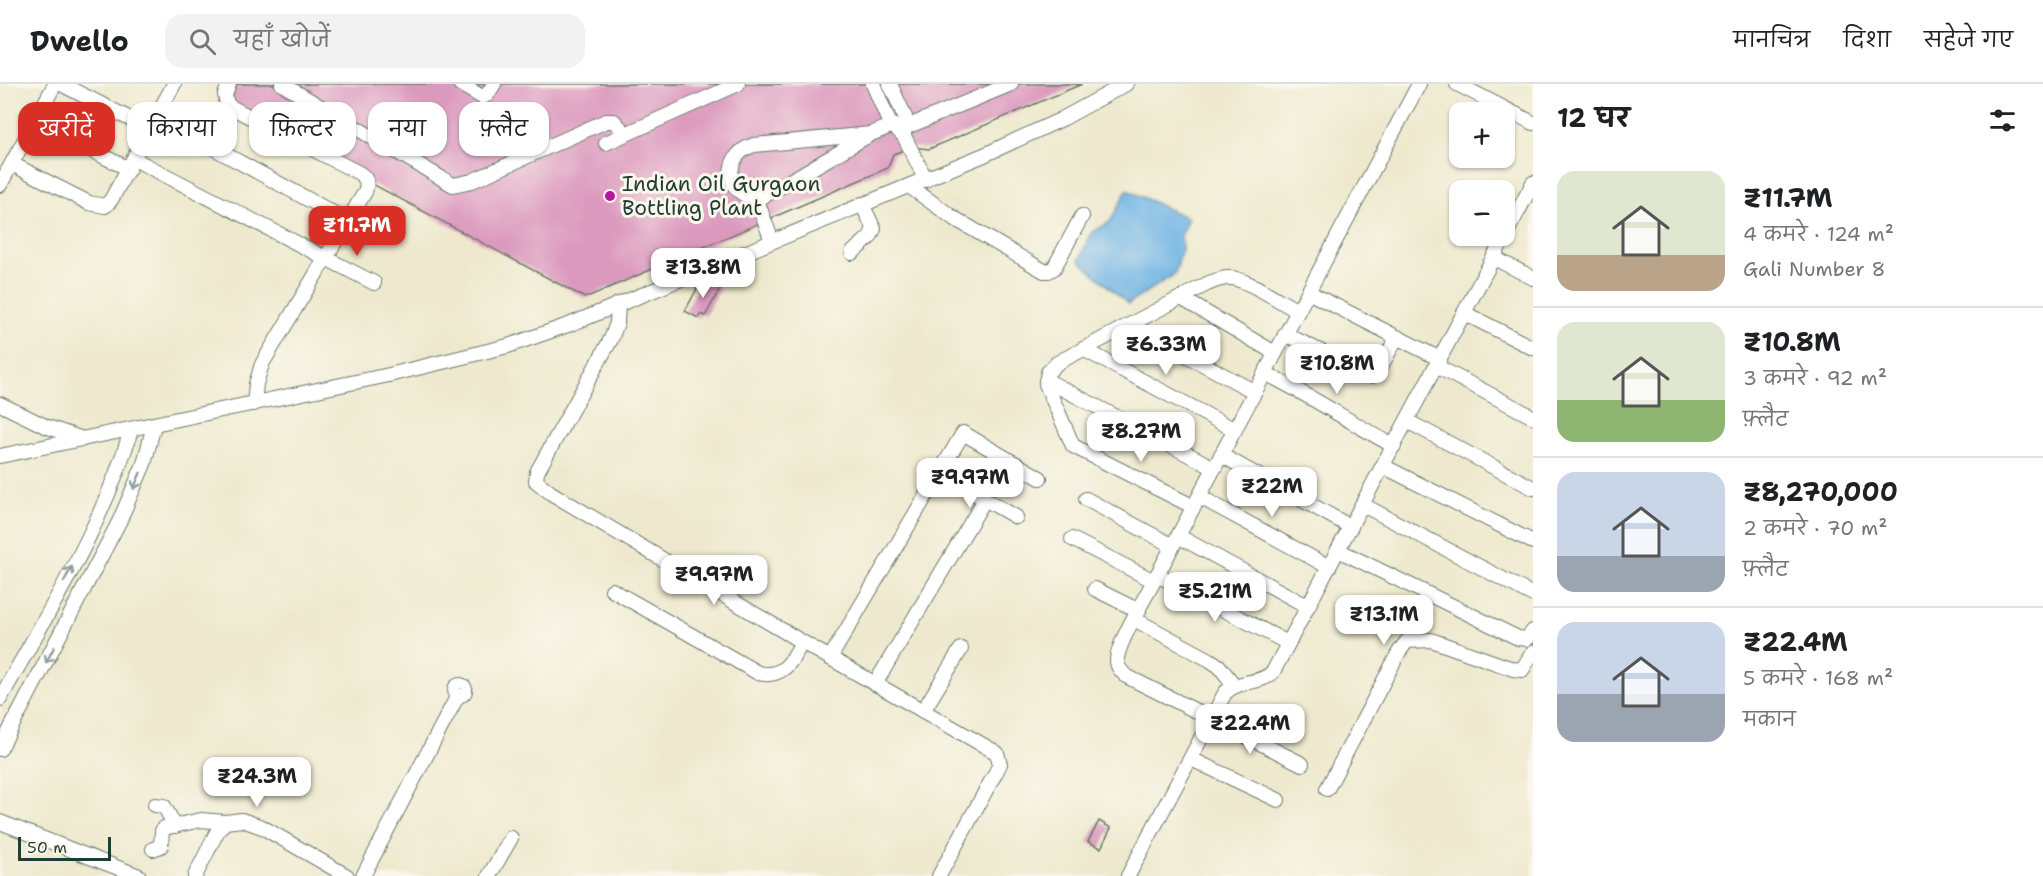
<!DOCTYPE html>
<html lang="hi">
<meta charset="utf-8">
<style>
:root{--surface:#fff;--page:#f2f2f2;--text:#202124;--muted:#757577;--line:#e0e0e0;--accent:#d93025}
body{margin:0;font-family:"Shantell Sans","Playpen Sans Deva",sans-serif;background:var(--page);color:var(--text);height:100vh;display:flex;flex-direction:column;font-size:22px;white-space:nowrap}
*{box-sizing:border-box;margin:0}
p{font-size:20px;color:var(--muted)}
.icon{flex:none;width:33px;height:33px;fill:none;stroke:currentColor;stroke-width:2;stroke-linecap:round;stroke-linejoin:round}
.map{position:relative;flex:1;overflow:hidden}
.sheet{display:flex;flex-direction:column;background:var(--surface);width:510px}
.sheet>*{flex:none}
.banner{position:absolute;left:18px;top:18px;width:570px;height:54px;display:flex;gap:12px}
.tools{position:absolute;left:1449px;top:18px;display:grid;gap:12px}
.tools a{display:grid;place-items:center;width:66px;height:66px;border-radius:12px;background:var(--surface);box-shadow:0 2px 4px #0004;font-size:30px}
.scale{position:absolute;left:18px;bottom:15px;width:93px;box-sizing:border-box;padding-left:6px;border:3px solid #1f3d34;border-top:0;font-size:16px;line-height:21px;white-space:nowrap;color:#1f3d34;-webkit-text-stroke:4px #fbf7ec;paint-order:stroke}
.price{position:absolute;translate:-50% -51px;padding:0 14px;border-radius:12px;background:#fff;color:#222;font-size:20px;line-height:39px;filter:drop-shadow(0 2px 3px #0008)}
.price::after{content:'';position:absolute;left:50%;top:36px;width:18px;height:14px;margin-left:-9px;background:inherit;clip-path:polygon(0 0,100% 0,50% 100%)}
.price.selected{background:var(--accent);color:#fff}
ul{padding:0;list-style:none}
li{display:flex;align-items:center;gap:18px;height:150px;padding:0 24px}
li+li{border-top:2px solid var(--line)}
li span{display:grid;place-items:center;flex:none;width:168px;height:120px;border-radius:18px;color:#555}
li>.icon{margin-inline-start:auto}
span .icon{width:72px;height:72px;fill:#fffc;stroke-width:1}
li b{font-size:26px}
h2{display:flex;justify-content:space-between;align-items:center;height:72px;padding:0 24px;font-size:26px}
.chip{padding:0 21px;border-radius:18px;background:var(--surface);box-shadow:0 2px 4px #0004;font-size:21px;line-height:54px}
.chip.selected{background:var(--accent);color:#fff}
header{display:flex;align-items:center;gap:36px;box-sizing:border-box;height:84px;padding:0 30px;background:var(--surface);border-bottom:2px solid var(--line)}
header strong{font-size:28px}
nav{display:flex;gap:33px;margin-inline-start:auto;font-size:21px}
.search{width:420px;height:54px;background:var(--page);display:flex;align-items:center;gap:15px;box-sizing:border-box;padding:0 21px;border-radius:18px;color:var(--muted);font-size:22px}
main{display:flex;flex:1;min-height:0}
.map>svg:first-child{display:block}
.water{fill:#6eb3e4;stroke:#46788c;stroke-width:1.5}
.building{fill:#db99be}
.lines{fill:none;stroke-linecap:round;stroke-linejoin:round}
.minor-casing{stroke:#67796a;stroke-width:16}
.minor{stroke:#fff;stroke-width:14}
.oneway{stroke:#8f9e9a}
.poi-dot{fill:#b5179e;stroke:#fbf7ec;stroke-width:2}
.labels{text-anchor:middle;dominant-baseline:central;stroke-width:6;stroke-linejoin:round;paint-order:stroke}
.poi-label{font-size:21px;fill:#1f3d34;stroke:#fbf7ec;text-anchor:start}
</style>
<header>
<strong>Dwello</strong>
<div class="search"><svg class="icon" aria-label="search" viewBox="0 0 24 24"><circle cx="10" cy="10" r="6"/><path d="M15 15l6 6"/></svg>यहाँ खोजें</div>
<nav><a>मानचित्र</a><a>दिशा</a><a>सहेजे गए</a></nav>
</header>
<main>
<div class="map">
<svg width="1533" height="792" viewBox="0 0 1533 792">
<rect width="100%" height="100%" fill="#fbf7ec"/>
<filter id="ink" filterUnits="userSpaceOnUse"><feTurbulence type="fractalNoise" baseFrequency=".0167" numOctaves="2"/><feDisplacementMap in="SourceGraphic" scale="12" xChannelSelector="R" yChannelSelector="G"/><feConvolveMatrix kernelMatrix="1 2 1 2 8 2 1 2 1" color-interpolation-filters="sRGB"/></filter>
<filter id="wash" filterUnits="userSpaceOnUse"><feTurbulence type="fractalNoise" baseFrequency=".008" numOctaves="4" result="noise"/><feDisplacementMap in="SourceGraphic" scale="24" xChannelSelector="R" yChannelSelector="G"/><feGaussianBlur stdDeviation="1.35" result="paint"/><feColorMatrix in="noise" values="0 0 0 0 0 0 0 0 0 0 0 0 0 0 0 0 0 1.4 0 .05"/><feComposite in="paint" operator="in"/></filter>
<g filter="url(#wash)">
<rect width="100%" height="100%" fill="#eee9ce"/>
<polygon class="water" points="1127,106 1188,134 1181,150 1182,165 1175,190 1128,220 1079,176 1091,149 1110,138"/>
<g id="blocks">
<g class="building">
<polygon points="228,0 1082,0 929,65 912,63 893,70 888,84 585,214 218,17"/>
<polygon points="703,194 720,205 705,232 700,230 698,234 685,227"/>
<polygon points="1099,737 1111,744 1101,764 1088,758"/>
</g>
</g>
</g>
<g filter="url(#ink)">
<use href="#blocks" fill-opacity="0" stroke="#67796a" stroke-width="1.5"/>
<g class="lines">
<defs>
<g id="minor">
<polyline points="61,0 150,45"/>
<path d="M229,0L225,11L227,21L359,89C367,94 368,99 365,108L262,280L256,300L254,320"/>
<polyline points="282,0 453,101 472,97 606,37 614,37 626,50"/>
<polyline points="460,0 482,13 487,11 494,0"/>
<polyline points="873,0 889,38 904,52 926,96"/>
<polyline points="890,0 905,33 904,52"/>
<polyline points="1457,0 1533,39"/>
<polyline points="34,38 129,85"/>
<polyline points="904,44 1011,0"/>
<path d="M871,50L764,112C726,120 719,71 754,61L871,50L893,41"/>
<polyline points="606,59 738,0"/>
<polyline points="208,61 348,137"/>
<polyline points="134,75 374,199"/>
<polyline points="12,80 89,119 105,122 111,116 174,0"/>
<polyline points="0,101 55,0"/>
<polyline points="909,102 952,133 1044,187 1049,187 1054,184 1082,132"/>
<polyline points="756,114 772,157"/>
<polyline points="852,169 870,153 874,145 862,120"/>
<polyline points="1494,174 1533,194"/>
<polyline points="1308,208 1440,275"/>
<polyline points="1181,214 1275,269"/>
<polyline points="618,220 617,239 611,255 537,388 536,397 551,409 802,558 997,669 1000,680 996,688 939,792"/>
<polyline points="1464,229 1533,264"/>
<polyline points="1130,241 1255,308"/>
<polyline points="1285,250 1371,292 1378,288 1397,253"/>
<polyline points="1083,265 1235,346"/>
<polyline points="1436,282 1533,333"/>
<path d="M1265,289C1309,311 1350,338 1394,362"/>
<polyline points="1046,296 1214,384"/>
<polyline points="0,320 45,342 83,355"/>
<polyline points="1407,337 1533,404"/>
<polyline points="1221,371 1351,443"/>
<polyline points="0,372 389,291 508,262 571,240 984,71 1062,35 1126,0"/>
<polyline points="1383,382 1533,458"/>
<polyline points="939,389 1016,433"/>
<polyline points="1200,413 1329,483"/>
<polyline points="1086,415 1173,462"/>
<polyline points="1363,421 1533,511"/>
<path d="M1194,423L1073,362L1046,300L1048,288L1057,279L1207,200C1215,197 1222,193 1230,194C1246,194 1282,219 1298,227"/>
<polyline points="1178,452 1307,522"/>
<polyline points="1072,455 1154,497"/>
<polyline points="1338,466 1518,554 1527,555 1533,547"/>
<polyline points="1157,491 1288,559"/>
<polyline points="1095,505 1139,527"/>
<path d="M612,506L758,589C783,595 792,577 802,558"/>
<polyline points="1134,535 1210,576 1219,582 1235,602"/>
<polyline points="830,574 963,349 1040,394"/>
<polyline points="875,600 985,415"/>
<circle cx="460" cy="606" r="5"/>
<path d="M0,615C48,528 103,442 131,346"/>
<polyline points="923,627 961,565"/>
<polyline points="0,665 119,438 144,380 154,341"/>
<polyline points="1191,675 1278,716"/>
<path d="M1302,680L1126,592C1121,587 1117,583 1117,576C1117,560 1145,514 1154,497L1419,0"/>
<polyline points="1327,705 1399,568 1407,557 1431,556 1513,585 1522,586 1533,568"/>
<polyline points="155,721 164,722 175,742"/>
<polyline points="0,738 139,792"/>
<polyline points="153,765 161,762 162,747 164,744 201,736 225,738"/>
<polyline points="195,792 217,748 225,738 242,736 262,743 347,792"/>
<polyline points="363,792 458,611"/>
<polyline points="489,792 511,754"/>
<path d="M1128,792L1225,609C1238,595 1260,601 1273,588L1533,99"/>
</g>
</defs>
<use href="#minor" class="minor-casing"/>
<use href="#minor" class="minor"/>
</g>
<defs><path id="oneway-shaft" d="M-6 0H5M1.5-3L5.5 0L1.5 3" fill="none" stroke-width="1.6" stroke-linecap="round" stroke-linejoin="round" transform="scale(1.5)"/></defs>
<g class="oneway">
<use href="#oneway-shaft" transform="translate(137 397) rotate(113)"/>
<use href="#oneway-shaft" transform="translate(68 490) rotate(-61)"/>
<use href="#oneway-shaft" transform="translate(50 571) rotate(118)"/>
</g>
</g>
<circle class="poi-dot" cx="610" cy="112" r="6"/>
<g class="labels">
<g class="poi-label">
<text x="622" y="100">Indian Oil Gurgaon<tspan x="622" dy="24">Bottling Plant</tspan></text>
</g>
</g>
</svg>
<div class="tools">
<a>+</a>
<a>−</a>
</div>
<div class="scale">50 m</div>
<b class="price selected" style="left:357px;top:173px">₹11.7M</b>
<b class="price" style="left:703px;top:215px">₹13.8M</b>
<b class="price" style="left:1166px;top:292px">₹6.33M</b>
<b class="price" style="left:1337px;top:311px">₹10.8M</b>
<b class="price" style="left:1141px;top:379px">₹8.27M</b>
<b class="price" style="left:970px;top:425px">₹9.97M</b>
<b class="price" style="left:1272px;top:434px">₹22M</b>
<b class="price" style="left:714px;top:522px">₹9.97M</b>
<b class="price" style="left:1215px;top:539px">₹5.21M</b>
<b class="price" style="left:1384px;top:562px">₹13.1M</b>
<b class="price" style="left:1250px;top:671px">₹22.4M</b>
<b class="price" style="left:257px;top:724px">₹24.3M</b>
<div class="banner">
<a class="chip selected">खरीदें</a>
<a class="chip">किराया</a>
<a class="chip">फ़िल्टर</a>
<a class="chip">नया</a>
<a class="chip">फ़्लैट</a>
</div>
</div>
<section class="sheet">
<h2>12 घर<svg class="icon" aria-label="filters" viewBox="0 0 24 24"><path d="M4 7h16M4 17h16"/><circle cx="9" cy="7" r="2"/><circle cx="15" cy="17" r="2"/></svg></h2>
<ul>
<li><span style="background:linear-gradient(#dfe7d0 70%,#b9a48a 0)"><svg class="icon" aria-label="home" viewBox="0 0 24 24"><path d="M3 11l9-7 9 7M6 9v11h12V9"/></svg></span><div><b>₹11.7M</b><p>4 कमरे · 124 m²</p><p>Gali Number 8</p></div></li>
<li><span style="background:linear-gradient(#dfe7d0 65%,#8fb573 0)"><svg class="icon" aria-label="home" viewBox="0 0 24 24"><path d="M3 11l9-7 9 7M6 9v11h12V9"/></svg></span><div><b>₹10.8M</b><p>3 कमरे · 92 m²</p><p>फ़्लैट</p></div></li>
<li><span style="background:linear-gradient(#c9d6e8 70%,#9aa5b1 0)"><svg class="icon" aria-label="home" viewBox="0 0 24 24"><path d="M3 11l9-7 9 7M6 9v11h12V9"/></svg></span><div><b>₹8,270,000</b><p>2 कमरे · 70 m²</p><p>फ़्लैट</p></div></li>
<li><span style="background:linear-gradient(#c9d6e8 60%,#9aa5b1 0)"><svg class="icon" aria-label="home" viewBox="0 0 24 24"><path d="M3 11l9-7 9 7M6 9v11h12V9"/></svg></span><div><b>₹22.4M</b><p>5 कमरे · 168 m²</p><p>मकान</p></div></li>
</ul>
</section>
</main>
